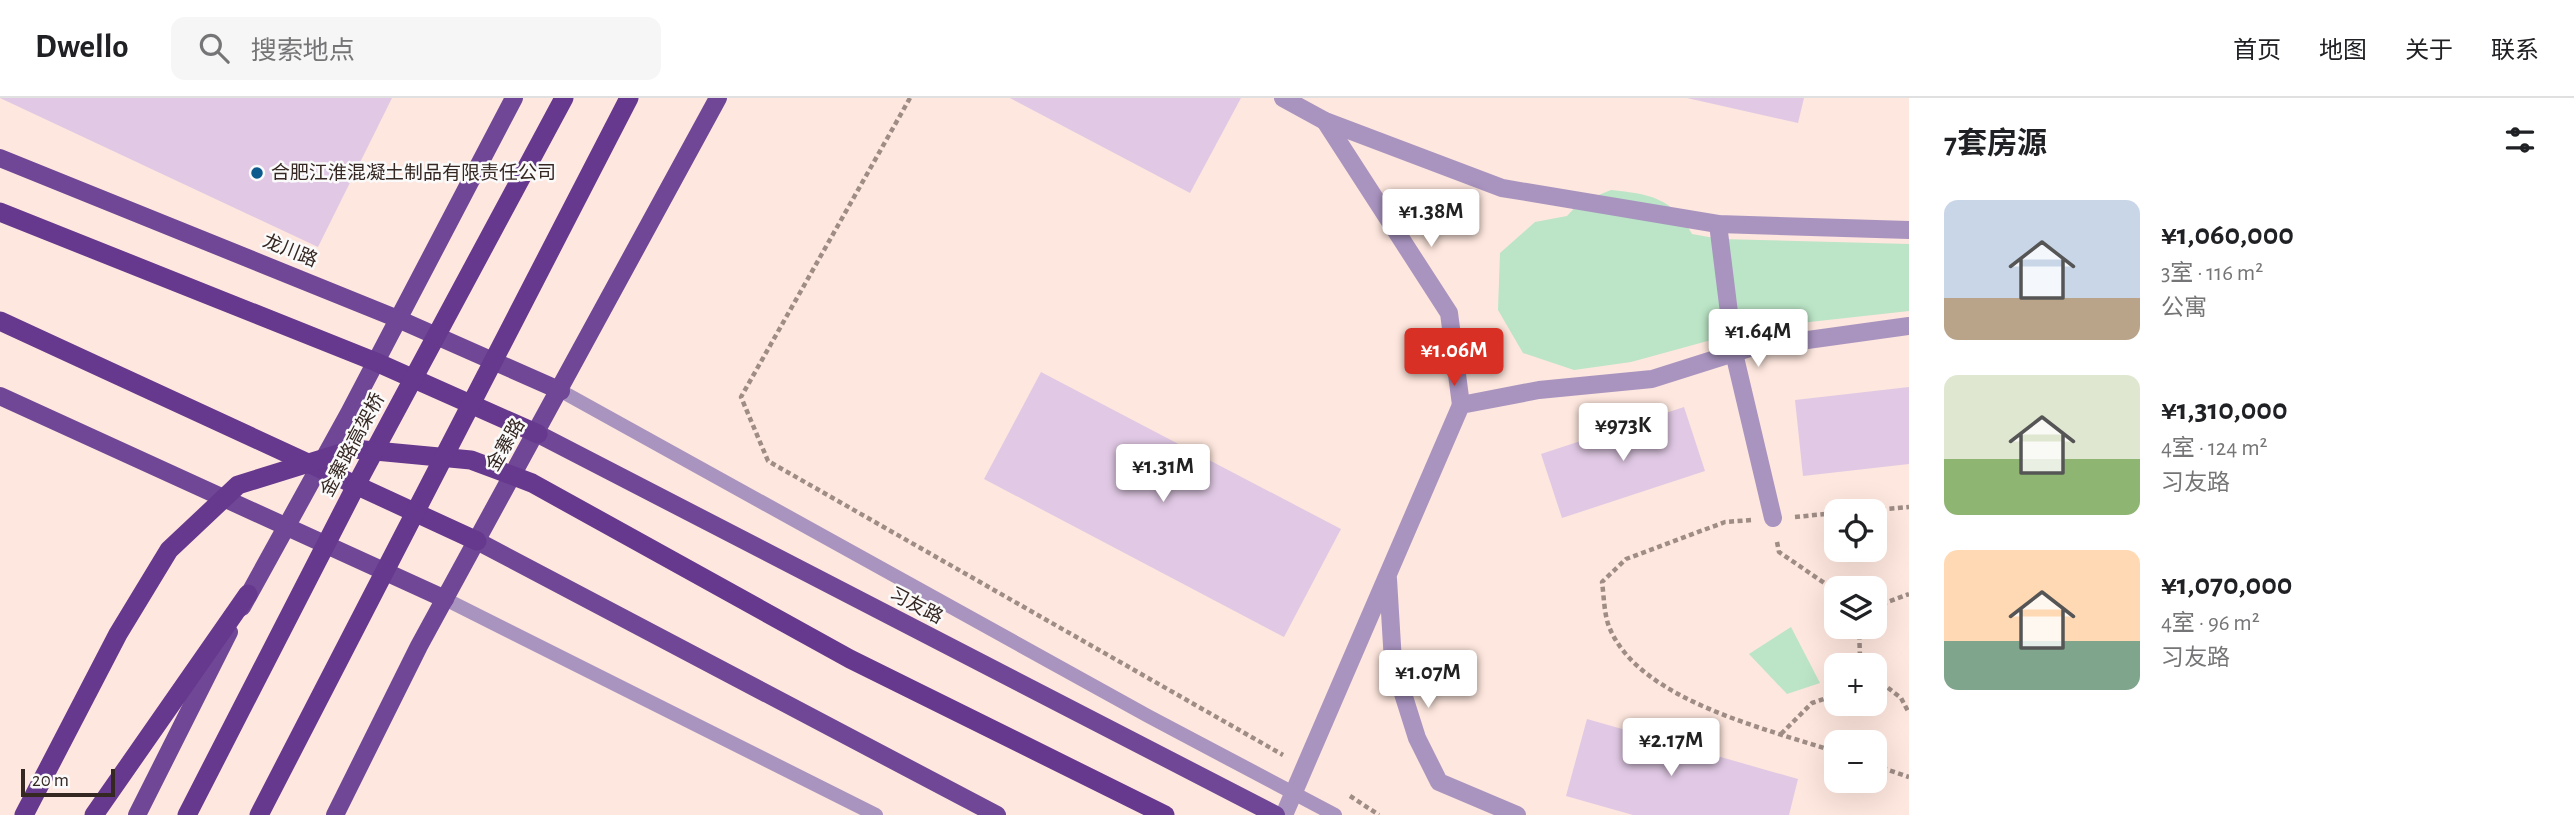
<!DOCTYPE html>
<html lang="zh">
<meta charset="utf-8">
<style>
:root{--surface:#fff;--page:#f6f6f6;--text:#202124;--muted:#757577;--line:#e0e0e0;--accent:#d93025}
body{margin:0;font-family:"Alegreya Sans","Noto Sans SC",sans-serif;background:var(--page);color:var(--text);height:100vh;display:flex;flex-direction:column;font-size:26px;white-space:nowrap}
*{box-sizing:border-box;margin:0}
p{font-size:23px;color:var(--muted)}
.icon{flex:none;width:38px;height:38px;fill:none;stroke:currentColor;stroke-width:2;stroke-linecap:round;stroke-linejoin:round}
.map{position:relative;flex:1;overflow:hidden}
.side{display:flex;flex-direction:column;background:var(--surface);width:665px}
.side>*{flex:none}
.tools{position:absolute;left:1824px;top:401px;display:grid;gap:14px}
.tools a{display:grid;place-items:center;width:63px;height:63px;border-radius:14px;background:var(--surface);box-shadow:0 7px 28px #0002;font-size:35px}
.scale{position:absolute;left:21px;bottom:18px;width:94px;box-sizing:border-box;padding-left:7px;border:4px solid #352722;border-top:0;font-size:19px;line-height:24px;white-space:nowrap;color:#352722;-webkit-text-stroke:5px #fafafa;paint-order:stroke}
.price{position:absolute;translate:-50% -60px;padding:0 16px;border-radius:7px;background:#fff;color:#222;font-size:23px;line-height:46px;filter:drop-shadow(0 2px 4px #0008)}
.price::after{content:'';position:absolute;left:50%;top:42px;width:21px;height:16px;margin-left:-10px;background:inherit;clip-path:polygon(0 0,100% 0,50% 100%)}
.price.selected{background:var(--accent);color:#fff}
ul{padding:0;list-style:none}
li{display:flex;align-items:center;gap:21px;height:175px;padding:0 35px}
li span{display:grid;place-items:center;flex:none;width:196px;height:140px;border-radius:14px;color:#555}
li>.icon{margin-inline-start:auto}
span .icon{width:84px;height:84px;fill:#fffc;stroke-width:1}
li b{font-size:30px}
h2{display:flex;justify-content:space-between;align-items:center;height:84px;padding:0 35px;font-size:30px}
header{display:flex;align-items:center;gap:42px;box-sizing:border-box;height:98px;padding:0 35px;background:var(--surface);border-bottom:2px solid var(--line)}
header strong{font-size:33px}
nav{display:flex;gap:38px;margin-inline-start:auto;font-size:24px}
.search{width:490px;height:63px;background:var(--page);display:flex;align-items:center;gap:18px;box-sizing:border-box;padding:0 24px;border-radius:14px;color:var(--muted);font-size:26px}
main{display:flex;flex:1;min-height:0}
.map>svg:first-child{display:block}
.green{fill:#bbe5c6}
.building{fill:#e1c9e5}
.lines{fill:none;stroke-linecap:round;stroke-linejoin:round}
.path{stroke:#9e8c85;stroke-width:4.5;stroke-dasharray:5 3.5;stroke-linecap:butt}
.service{stroke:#a994c0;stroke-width:14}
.minor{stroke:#a994c0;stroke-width:18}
.primary{stroke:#704796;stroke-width:18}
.trunk{stroke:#66388e;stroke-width:19}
.poi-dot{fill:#0c5a8d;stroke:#fafafa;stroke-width:2.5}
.labels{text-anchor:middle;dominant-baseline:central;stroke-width:5;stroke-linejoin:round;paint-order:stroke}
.poi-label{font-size:19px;fill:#352722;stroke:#fafafa;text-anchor:start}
.street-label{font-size:19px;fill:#352722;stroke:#fafafa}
</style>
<header>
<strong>Dwello</strong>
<div class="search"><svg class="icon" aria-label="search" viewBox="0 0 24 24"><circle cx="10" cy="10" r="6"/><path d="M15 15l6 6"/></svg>搜索地点</div>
<nav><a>首页</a><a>地图</a><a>关于</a><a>联系</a></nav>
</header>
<main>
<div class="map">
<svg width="1909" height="717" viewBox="0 0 1909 717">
<rect width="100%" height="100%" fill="#fee7de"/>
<g class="green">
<path d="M1611,92C1649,96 1672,99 1692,136L1720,141L1909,146V213L1755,230L1631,264L1574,272L1523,255L1498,212L1500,155L1535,124L1567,118L1579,105Z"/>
<polygon points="1791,529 1820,585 1787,596 1749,556"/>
</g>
<g class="building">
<polygon points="0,0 392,0 318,149"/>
<polygon points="1010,0 1241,0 1190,95"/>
<polygon points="1687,0 1804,0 1798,25"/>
<polygon points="1041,274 1341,431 1284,539 984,381"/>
<polygon points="1909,289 1909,366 1803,378 1795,302"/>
<polygon points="1684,309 1705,373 1562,420 1541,356"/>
<polygon points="1587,621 1798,681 1789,717 1633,717 1566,698"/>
</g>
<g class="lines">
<g class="path">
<polyline points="910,0 741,299 768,363 1283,657"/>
<polyline points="1864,413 1909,409"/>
<polyline points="1795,419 1836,415"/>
<path d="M1751,422L1725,424L1626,461L1602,484C1604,498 1604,518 1610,531C1641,603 1768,631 1836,654"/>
<polyline points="1777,444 1779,454 1836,493"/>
<polyline points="1874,509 1909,496"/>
<polyline points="1859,528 1860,560 1866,567"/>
<polyline points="1874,584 1878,582 1901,600 1909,615"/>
<polyline points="1781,636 1812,605 1836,597"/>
<polyline points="1874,667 1909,679"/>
<polyline points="1350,698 1379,717"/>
</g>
<g class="service">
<polyline points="561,293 1148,618 1335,717"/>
<polyline points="445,501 876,717"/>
</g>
<g class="minor">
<polyline points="1283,0 1325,23 1502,90 1718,126 1909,132"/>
<polyline points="1325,23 1449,215 1461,307"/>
<polyline points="1718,126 1734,255 1773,420"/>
<polyline points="1388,481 1393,564 1417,640 1439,684 1517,717"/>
<polyline points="1284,717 1461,307 1539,292 1652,281 1750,250 1909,228"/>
</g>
<g class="primary">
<polyline points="0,60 398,221 561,293"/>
<polyline points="0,298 445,501"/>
<polyline points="538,336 1276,717"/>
<polyline points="477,443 997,717"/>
<polyline points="242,509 349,315 514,0"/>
<polyline points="137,717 229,534"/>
<polyline points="335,717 419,548 718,0"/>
</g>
<g class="trunk">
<polyline points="0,114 376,264 538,336"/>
<polyline points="0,223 477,443"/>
<polyline points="24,717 118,536 169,452 238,387 354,351 471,362 532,385 850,561 1165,717"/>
<polyline points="94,717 248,496"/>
<polyline points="187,717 362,376 564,0"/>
<polyline points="259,717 629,0"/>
</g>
</g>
<circle class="poi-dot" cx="257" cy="75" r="7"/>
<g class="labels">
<g class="poi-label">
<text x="271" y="75">合肥江淮混凝土制品有限责任公司</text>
</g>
<g class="street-label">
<text transform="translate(290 153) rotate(22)">龙川路</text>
<text transform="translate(353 347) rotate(-62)">金寨路高架桥</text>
<text transform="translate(506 347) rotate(-60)">金寨路</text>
<text transform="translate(916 508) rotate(27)">习友路</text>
</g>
</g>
</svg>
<div class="tools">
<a><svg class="icon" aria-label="locate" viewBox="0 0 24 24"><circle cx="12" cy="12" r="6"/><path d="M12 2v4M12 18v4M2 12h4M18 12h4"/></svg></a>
<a><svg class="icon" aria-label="layers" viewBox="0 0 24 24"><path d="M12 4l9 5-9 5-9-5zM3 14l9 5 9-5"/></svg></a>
<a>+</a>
<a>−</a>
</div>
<div class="scale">20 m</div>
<b class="price" style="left:1431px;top:151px">¥1.38M</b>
<b class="price" style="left:1758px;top:271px">¥1.64M</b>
<b class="price selected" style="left:1454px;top:290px">¥1.06M</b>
<b class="price" style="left:1623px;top:365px">¥973K</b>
<b class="price" style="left:1163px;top:406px">¥1.31M</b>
<b class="price" style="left:1428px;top:612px">¥1.07M</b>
<b class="price" style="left:1671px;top:680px">¥2.17M</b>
</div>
<section class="side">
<h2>7套房源<svg class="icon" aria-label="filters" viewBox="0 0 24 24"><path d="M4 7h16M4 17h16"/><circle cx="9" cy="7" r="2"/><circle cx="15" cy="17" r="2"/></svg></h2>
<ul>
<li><span style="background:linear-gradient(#c9d6e8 70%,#b9a48a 0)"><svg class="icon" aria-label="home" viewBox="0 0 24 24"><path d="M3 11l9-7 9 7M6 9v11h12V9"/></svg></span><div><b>¥1,060,000</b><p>3室 · 116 m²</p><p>公寓</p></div></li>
<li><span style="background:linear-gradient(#dfe7d0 60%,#8fb573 0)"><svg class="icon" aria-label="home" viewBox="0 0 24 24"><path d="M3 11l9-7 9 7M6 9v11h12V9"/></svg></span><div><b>¥1,310,000</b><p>4室 · 124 m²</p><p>习友路</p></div></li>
<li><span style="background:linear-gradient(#ffd9b3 65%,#7fa58c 0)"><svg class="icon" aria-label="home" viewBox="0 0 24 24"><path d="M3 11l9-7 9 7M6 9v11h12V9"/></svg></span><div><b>¥1,070,000</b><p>4室 · 96 m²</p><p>习友路</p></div></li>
</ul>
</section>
</main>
